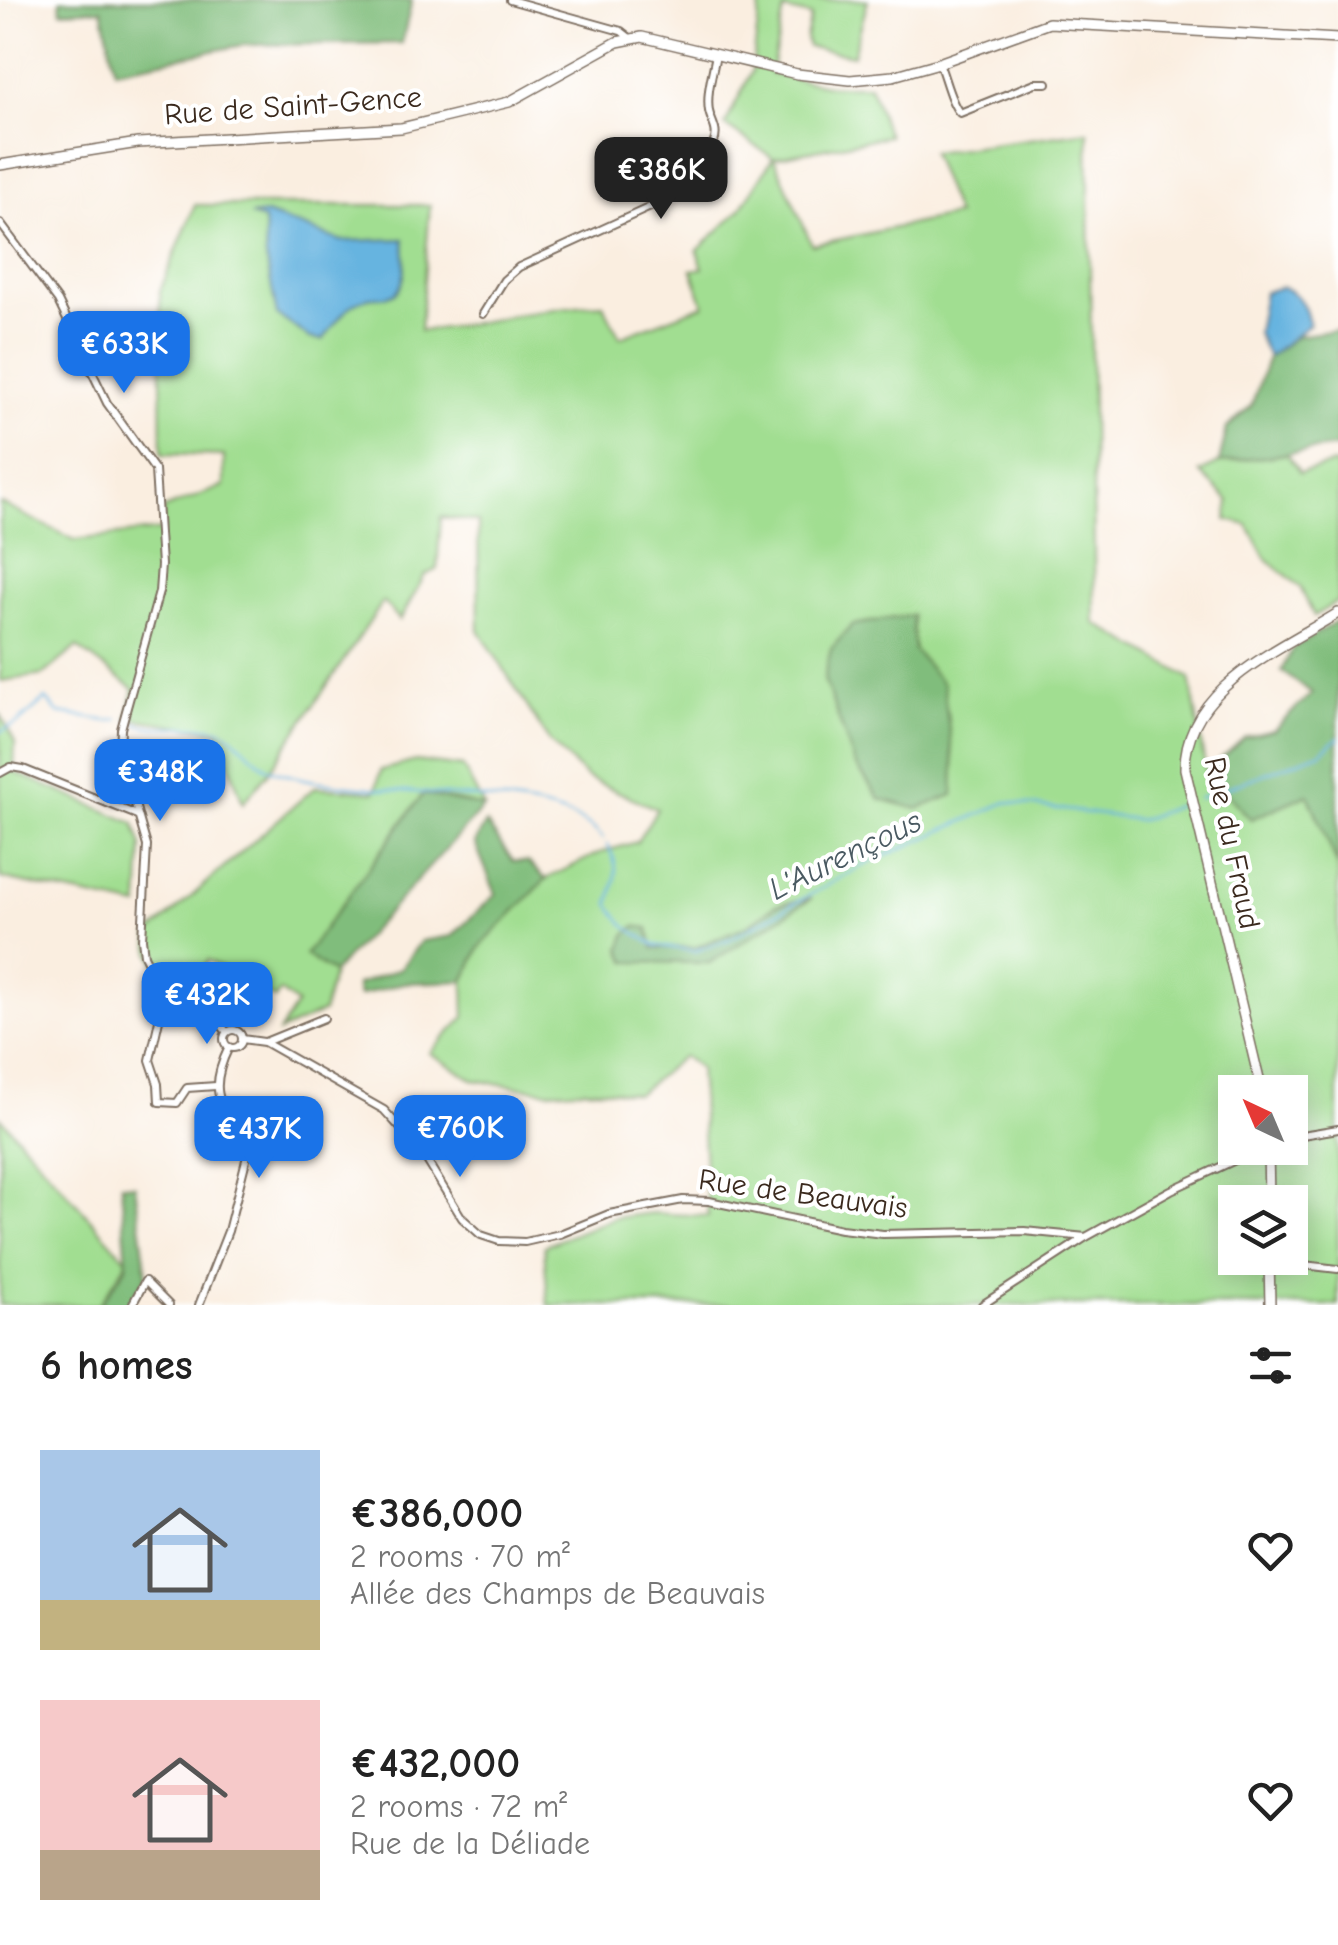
<!DOCTYPE html>
<meta charset="utf-8">
<style>
:root{--surface:#fff;--page:#f6f6f6;--text:#222;--muted:#767676;--accent:#1a73e8}
body{margin:0;font-family:"Comic Neue",sans-serif;background:var(--page);color:var(--text);height:100vh;display:flex;flex-direction:column;font-size:38px;white-space:nowrap}
*{box-sizing:border-box;margin:0}
p{font-size:32px;color:var(--muted)}
.icon{flex:none;width:55px;height:55px;fill:none;stroke:currentColor;stroke-width:2;stroke-linecap:round;stroke-linejoin:round}
.map{position:relative;height:1305px;overflow:hidden}
.drawer{display:flex;flex-direction:column;background:var(--surface);flex:1}
.drawer>*{flex:none}
.needle{width:65px;rotate:316deg}
.tools{position:absolute;left:1218px;top:1075px;display:grid;gap:20px}
.tools a{display:grid;place-items:center;width:90px;height:90px;border-radius:0px;background:var(--surface);box-shadow:0 5px 25px #0003;font-size:50px}
.price{position:absolute;translate:-50% -85px;padding:0 22px;border-radius:20px;background:var(--accent);color:#fff;font-size:32px;line-height:65px;filter:drop-shadow(0 2px 5px #0008)}
.price::after{content:'';position:absolute;left:50%;top:60px;width:30px;height:22px;margin-left:-15px;background:inherit;clip-path:polygon(0 0,100% 0,50% 100%)}
.price.active{background:#222;color:#fff}
ul{padding:0;list-style:none}
li{display:flex;align-items:center;gap:30px;height:250px;padding:0 40px}
li span{display:grid;place-items:center;flex:none;width:280px;height:200px;border-radius:0px;color:#555}
li>.icon{margin-inline-start:auto}
span .icon{width:120px;height:120px;fill:#fffc;stroke-width:1}
li b{font-size:42px}
h2{display:flex;justify-content:space-between;align-items:center;height:120px;padding:0 40px;font-size:42px}
.map>svg:first-child{display:block}
.green{fill:#a1de91;stroke:#6e8458;stroke-width:2.5;fill-rule:evenodd}
.forest{fill:#80bd7b;stroke:#5e744c;stroke-width:2.5}
.water{fill:#66b4e0;stroke:#506f7f;stroke-width:2.5}
.lines{fill:none;stroke-linecap:round;stroke-linejoin:round}
.stream{stroke:#66b4e0;stroke-width:2.5}
.street-casing{stroke:#7e6f62;stroke-width:10}
.secondary-casing{stroke:#7e6f62;stroke-width:12}
.street{stroke:#fff;stroke-width:6}
.secondary{stroke:#fff;stroke-width:9}
.labels{text-anchor:middle;dominant-baseline:central;stroke-width:8;stroke-linejoin:round;paint-order:stroke}
.street-label{font-size:30px;fill:#3b2a1e;stroke:#fff}
.water-label{font-size:32px;font-style:italic;fill:#4a5a62;stroke:#fff}
</style>
<div class="map">
<svg width="1338" height="1305" viewBox="0 0 1338 1305">
<rect width="100%" height="100%" fill="#fff"/>
<filter id="ink" filterUnits="userSpaceOnUse"><feTurbulence type="fractalNoise" baseFrequency=".01" numOctaves="2"/><feDisplacementMap in="SourceGraphic" scale="20" xChannelSelector="R" yChannelSelector="G"/><feConvolveMatrix kernelMatrix="1 2 1 2 8 2 1 2 1" color-interpolation-filters="sRGB"/></filter>
<filter id="wash" filterUnits="userSpaceOnUse"><feTurbulence type="fractalNoise" baseFrequency=".0048" numOctaves="4" result="noise"/><feDisplacementMap in="SourceGraphic" scale="40" xChannelSelector="R" yChannelSelector="G"/><feGaussianBlur stdDeviation="2.25" result="paint"/><feColorMatrix in="noise" values="0 0 0 0 0 0 0 0 0 0 0 0 0 0 0 0 0 1.4 0 .05"/><feComposite in="paint" operator="in"/></filter>
<g filter="url(#wash)">
<rect width="100%" height="100%" fill="#faeee0"/>
<g class="green">
<path d="M761,0H868L853,55L808,47L806,38L811,16L784,10L771,74L832,86H870L888,136L774,158L812,245L956,215L931,152L1088,131L1095,623L1190,678L1206,772L1251,819L1308,793L1338,866V1305H548L544,1246L613,1218L652,1213L708,1216L699,1068L683,1056L637,1094L601,1089L548,1091L473,1080L430,1053L465,1017L464,981L480,947L546,879L599,853L637,842L657,809L587,778L549,741L479,630L478,522L441,517L437,570L425,575L400,620L383,602L268,773L243,803L218,732L128,718L134,689L77,647L43,675L0,681V503L75,540L163,530L164,509L224,486V456L162,454L160,291L195,205H430L420,331C482,324 541,307 603,304L620,337L704,305L692,270L703,268L697,251L740,210L773,158L725,125L752,71ZM808,899L709,963L653,948L697,947L750,925L776,905ZM1235,1092H1290V1148H1235ZM1235,1202H1290V1258H1235Z"/>
<polygon points="1287,454 1300,473 1335,464 1338,469 1338,601 1314,616 1300,587 1266,558 1248,525 1227,520 1229,501 1200,472 1219,463"/>
<polygon points="0,713 15,743 14,772 134,823 142,846 139,907 0,878"/>
<path d="M416,761L463,767L484,807L423,795L306,954L333,973L323,1012L279,1032L297,1004L280,991L275,999L208,960L186,997C165,978 148,963 149,934L315,787L375,792L381,770Z"/>
<polygon points="0,1117 128,1261 99,1305 0,1305"/>
</g>
<g class="forest">
<polygon points="60,0 412,0 402,43 243,45 115,70 102,9 61,11"/>
<polygon points="1338,330 1338,447 1219,463 1227,428 1252,405 1268,357 1297,336"/>
<polygon points="912,615 914,650 943,684 954,766 953,795 918,809 880,799 855,764 824,679 831,649 852,625"/>
<polygon points="1338,620 1338,866 1308,794 1251,819 1206,772 1245,737 1274,730 1312,693 1281,671 1293,648"/>
<polygon points="423,794 484,807 333,973 305,955"/>
<polygon points="486,823 513,861 528,862 546,879 480,947 464,981 403,983 359,996 356,985 401,968 421,941 452,936 496,894 475,843"/>
<polygon points="812,898 709,963 627,962 621,949 626,935 635,926 648,928 653,948 697,947 749,925 776,905"/>
<polygon points="121,1184 135,1185 147,1276 128,1305 99,1305 127,1266"/>
</g>
<g class="water">
<path d="M266,214L342,241L404,239C405,256 410,292 387,296C375,298 366,296 356,303C342,311 333,327 323,340L310,338L277,315L266,258L264,220L250,216Z"/>
<path d="M1282,287C1300,294 1306,307 1309,325L1268,357L1257,333L1264,292Z"/>
</g>
<g class="lines">
<g class="stream">
<path d="M128,720C161,736 188,721 218,729C238,735 252,762 272,770C326,789 389,788 446,795C486,799 579,803 603,839"/>
<polyline points="0,732 18,723 46,699 58,713 108,721 119,719"/>
<polyline points="1199,798 1320,753 1338,738"/>
<path d="M607,845C621,866 616,882 609,904L625,926L654,945L695,951L730,939L864,865L1007,802L1141,820L1177,806"/>
</g>
</g>
</g>
<g filter="url(#ink)">
<g class="lines">
<defs>
<g id="street">
<polyline points="510,0 621,31 630,38"/>
<path d="M939,63C945,77 951,105 960,113L1035,83H1047"/>
<polyline points="0,223 58,301 107,403 155,470 161,565 159,592 121,729 120,752 147,846 142,939 144,955 158,983 186,1004 217,1021 227,1032"/>
<path d="M483,314L504,280L519,267L668,199C683,184 706,162 714,142C719,130 711,122 709,111C706,93 713,72 716,54"/>
<polyline points="0,773 11,767 23,769 137,815"/>
<polyline points="158,983 159,1020 150,1060 158,1084 159,1102 177,1103 187,1088 216,1086"/>
<circle cx="233" cy="1039" r="9"/>
<polyline points="242,1039 264,1042 384,1110 421,1151 462,1218 481,1235 499,1241 525,1242 560,1234 609,1214 683,1200 709,1201 841,1229 883,1234 1024,1231 1086,1237"/>
<polyline points="265,1042 324,1018"/>
<polyline points="1290,1137 1338,1129"/>
<polyline points="1269,1261 1338,1269"/>
<polyline points="132,1305 145,1281 169,1305"/>
<path d="M199,1305L228,1231L249,1148C223,1106 205,1096 229,1047"/>
<polyline points="982,1305 1086,1237 1171,1190 1261,1148"/>
</g>
<g id="secondary">
<polyline points="0,165 138,143 401,128 509,102 617,42 642,37 797,74 850,80 893,76 939,63 1049,23 1338,39"/>
<path d="M1262,1092L1185,769C1184,688 1279,650 1338,613"/>
<polyline points="1268,1148 1269,1202"/>
<polyline points="1269,1258 1270,1305"/>
</g>
</defs>
<use href="#street" class="street-casing"/>
<use href="#secondary" class="secondary-casing"/>
<use href="#street" class="street"/>
<use href="#secondary" class="secondary"/>
</g>
</g>
<g class="labels">
<g class="street-label">
<text transform="translate(293 106) rotate(-4)">Rue de Saint-Gence</text>
<text transform="translate(1232 843) rotate(78)">Rue du Fraud</text>
<text transform="translate(803 1194) rotate(8)">Rue de Beauvais</text>
</g>
<g class="water-label">
<text transform="translate(845 855) rotate(-26)">L'Aurençous</text>
</g>
</g>
</svg>
<div class="tools">
<a><svg class="needle" viewBox="-14 -14 28 28"><path d="M0-13l5 13h-10z" fill="#e53935"/><path d="M0 13l5-13h-10z" fill="#767676"/></svg></a>
<a><svg class="icon" aria-label="layers" viewBox="0 0 24 24"><path d="M12 4l9 5-9 5-9-5zM3 14l9 5 9-5"/></svg></a>
</div>
<b class="price active" style="left:661px;top:222px">€386K</b>
<b class="price" style="left:124px;top:396px">€633K</b>
<b class="price" style="left:160px;top:824px">€348K</b>
<b class="price" style="left:207px;top:1047px">€432K</b>
<b class="price" style="left:460px;top:1180px">€760K</b>
<b class="price" style="left:259px;top:1181px">€437K</b>
</div>
<section class="drawer">
<h2>6 homes<svg class="icon" aria-label="filters" viewBox="0 0 24 24"><path d="M4 7h16M4 17h16"/><circle cx="9" cy="7" r="2"/><circle cx="15" cy="17" r="2"/></svg></h2>
<ul>
<li><span style="background:linear-gradient(#a9c7e8 75%,#c2b280 0)"><svg class="icon" aria-label="home" viewBox="0 0 24 24"><path d="M3 11l9-7 9 7M6 9v11h12V9"/></svg></span><div><b>€386,000</b><p>2 rooms · 70 m²</p><p>Allée des Champs de Beauvais</p></div><svg class="icon" aria-label="heart" viewBox="0 0 24 24"><path d="M12 20l-8-8c-3-5 5-10 8-4 3-6 11-1 8 4z"/></svg></li>
<li><span style="background:linear-gradient(#f6c9c9 75%,#b9a48a 0)"><svg class="icon" aria-label="home" viewBox="0 0 24 24"><path d="M3 11l9-7 9 7M6 9v11h12V9"/></svg></span><div><b>€432,000</b><p>2 rooms · 72 m²</p><p>Rue de la Déliade</p></div><svg class="icon" aria-label="heart" viewBox="0 0 24 24"><path d="M12 20l-8-8c-3-5 5-10 8-4 3-6 11-1 8 4z"/></svg></li>
</ul>
</section>
